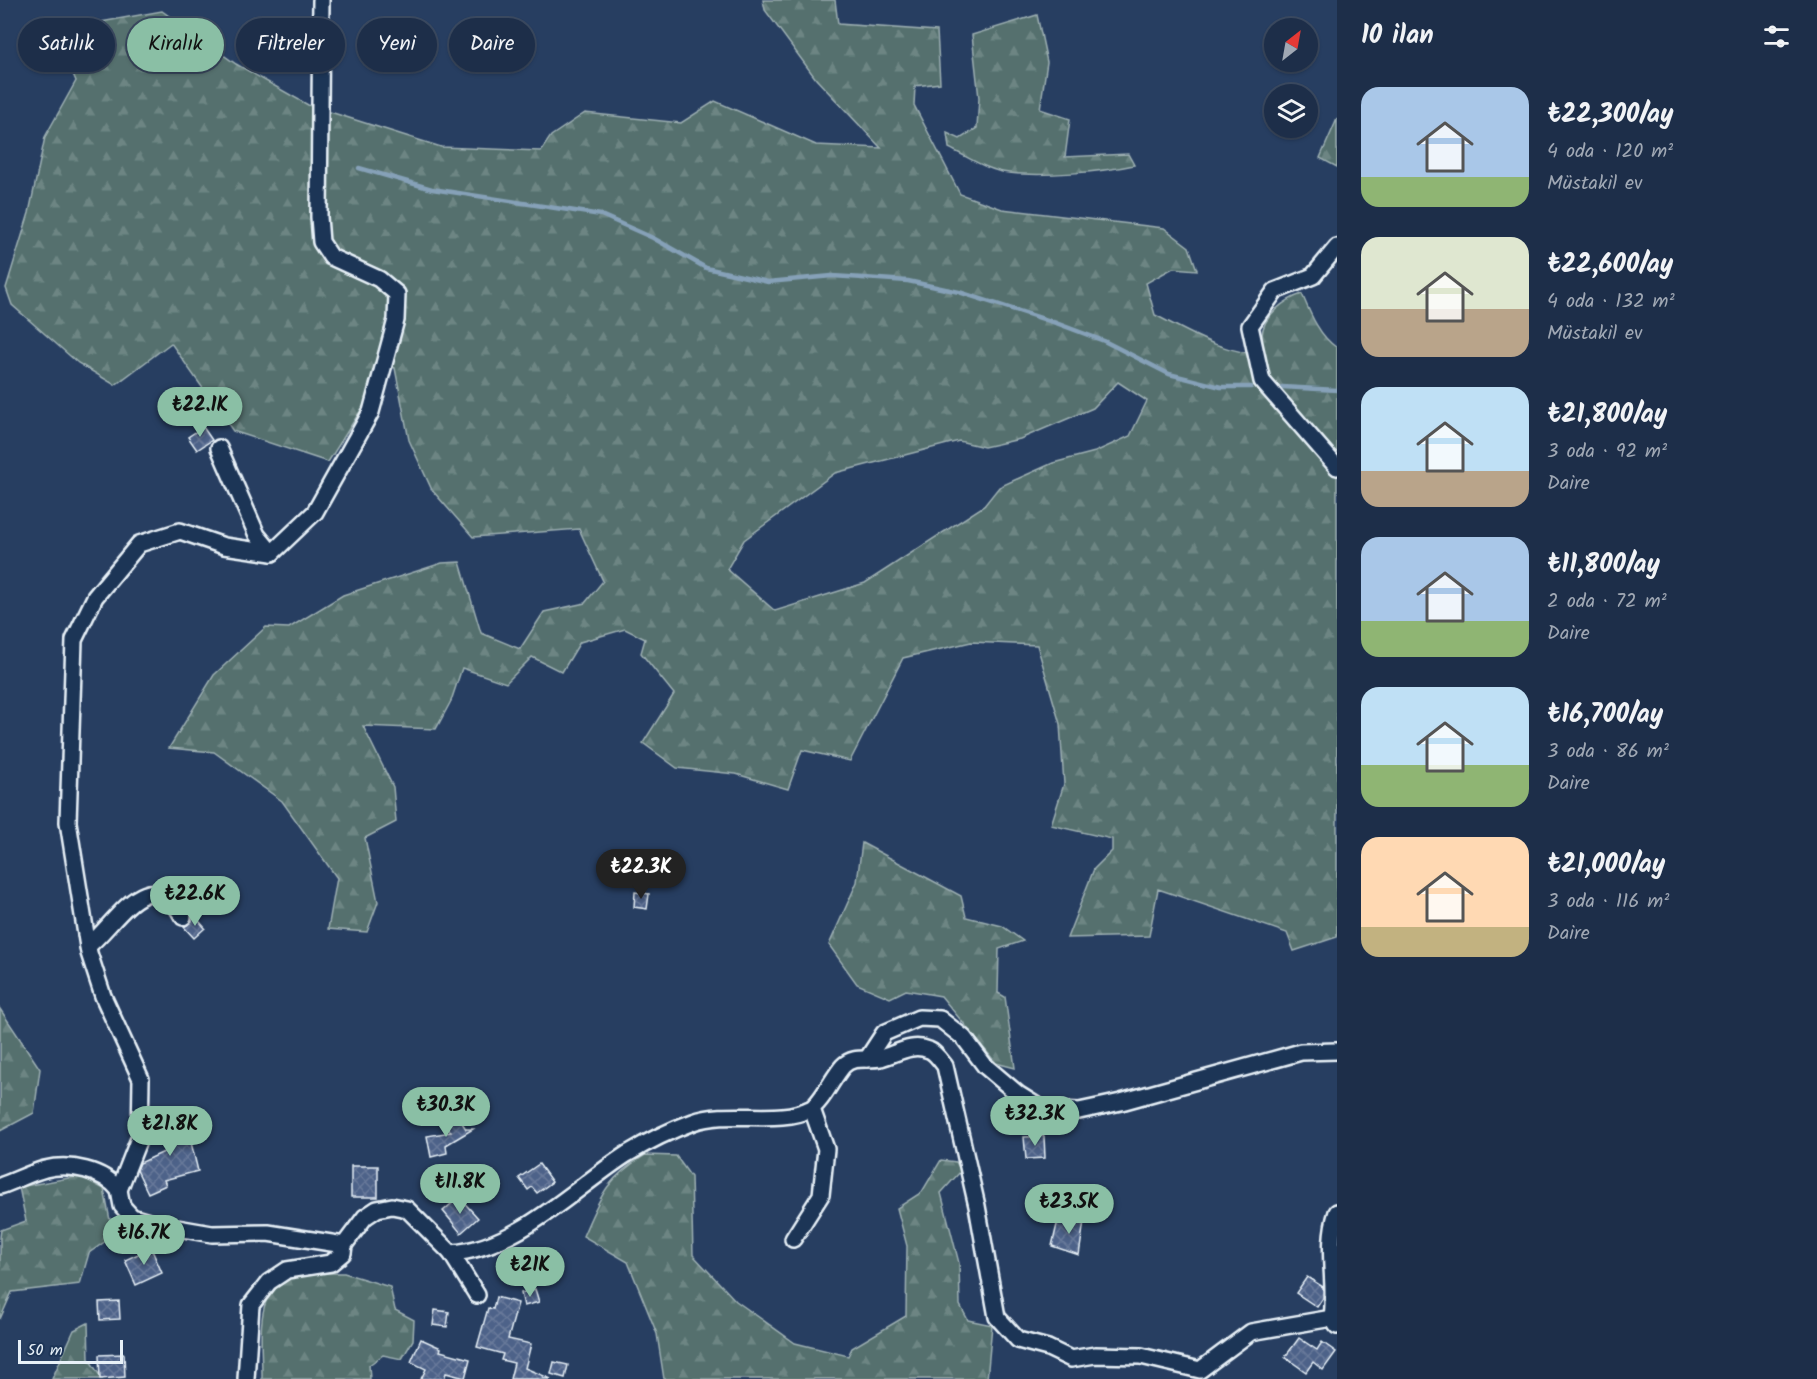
<!DOCTYPE html>
<html lang="tr">
<meta charset="utf-8">
<style>
:root{--surface:#1d2e49;--page:#253650;--text:#f1f3f6;--muted:#a0a8b4;--line:#3b4a61;--accent:#8abfa5}
body{margin:0;font-family:Kalam,sans-serif;background:var(--page);color:var(--text);height:100vh;display:flex;flex-direction:column;font-size:22px;white-space:nowrap}
*{box-sizing:border-box;margin:0}
p{font-size:20px;color:var(--muted)}
.icon{flex:none;width:33px;height:33px;fill:none;stroke:currentColor;stroke-width:2;stroke-linecap:round;stroke-linejoin:round}
.map{position:relative;flex:1;overflow:hidden}
.side{display:flex;flex-direction:column;background:var(--surface);width:480px}
.side>*{flex:none}
.guide{position:absolute;left:18px;top:18px;width:570px;height:54px;display:flex;gap:12px}
.needle{width:39px;rotate:31deg}
.tools{position:absolute;left:1264px;top:18px;display:grid;gap:12px}
.tools a{display:grid;place-items:center;width:54px;height:54px;border-radius:50%;background:var(--surface);box-shadow:0 2px 4px #0004,0 0 0 2px var(--line);font-size:30px}
.scale{position:absolute;left:18px;bottom:15px;width:105px;box-sizing:border-box;padding-left:6px;border:3px solid #e8f1f8;border-top:0;font-size:16px;line-height:21px;white-space:nowrap;color:#e8f1f8;-webkit-text-stroke:4px #1d3557;paint-order:stroke}
.price{position:absolute;translate:-50% -51px;padding:0 14px;border-radius:21px;background:var(--accent);color:#111;font-size:20px;line-height:39px;filter:drop-shadow(0 2px 3px #0008)}
.price::after{content:'';position:absolute;left:50%;top:36px;width:18px;height:14px;margin-left:-9px;background:inherit;clip-path:polygon(0 0,100% 0,50% 100%)}
.price.selected{background:#222;color:#fff}
ul{padding:0;list-style:none}
li{display:flex;align-items:center;gap:18px;height:150px;padding:0 24px}
li span{display:grid;place-items:center;flex:none;width:168px;height:120px;border-radius:18px;color:#555}
li>.icon{margin-inline-start:auto}
span .icon{width:72px;height:72px;fill:#fffc;stroke-width:1}
li b{font-size:26px}
h2{display:flex;justify-content:space-between;align-items:center;height:72px;padding:0 24px;font-size:26px}
.tag{padding:0 21px;border-radius:27px;background:var(--surface);box-shadow:0 2px 4px #0004,0 0 0 2px var(--line);font-size:21px;line-height:54px}
.tag.selected{background:var(--accent);color:#111}
main{display:flex;flex:1;min-height:0}
.map>svg:first-child{display:block}
.forest{fill:url(#forest-firs);stroke:#9eb0b3;stroke-width:1.5;fill-rule:evenodd}
.lines{fill:none;stroke-linecap:round;stroke-linejoin:round}
.stream{stroke:#86a1b8;stroke-width:4.5}
.building{fill:url(#building-cross-hatch);stroke:#e8f1f8;stroke-width:1.5}
.minor-casing{stroke:#e8f1f8;stroke-width:20}
.minor{stroke:#1d3557;stroke-width:15}
</style>
<main>
<div class="map">
<svg width="1337" height="1379" viewBox="0 0 1337 1379">
<defs>
<pattern id="forest-firs" width="22" height="20" patternUnits="userSpaceOnUse" patternTransform="scale(1.5)"><rect width="22" height="20" fill="#54706e"/><path d="M5 1l3.5 6h-7zM16 11l3.5 6h-7z" fill="#6d8583"/></pattern>
<pattern id="building-cross-hatch" width="8" height="8" patternUnits="userSpaceOnUse" patternTransform="scale(1.5)"><rect width="8" height="8" fill="#4d6289"/><path d="M0 0l8 8M0 8l8-8" fill="none" stroke="#67799a"/></pattern>
</defs>
<rect width="100%" height="100%" fill="#273e61"/>
<filter id="ink" filterUnits="userSpaceOnUse"><feTurbulence type="fractalNoise" baseFrequency=".0167" numOctaves="2"/><feDisplacementMap in="SourceGraphic" scale="12" xChannelSelector="R" yChannelSelector="G"/><feConvolveMatrix kernelMatrix="1 2 1 2 8 2 1 2 1" color-interpolation-filters="sRGB"/></filter>
<g filter="url(#ink)">
<g class="forest">
<path d="M763,0H835L838,24L937,31L940,83L915,86L914,105L960,194L1002,209L1164,228L1189,247L1197,270L1173,268L1146,283L1155,315C1195,335 1218,351 1264,355C1264,349 1262,342 1262,336C1262,316 1286,299 1302,294C1310,313 1319,336 1337,348V937L1294,951L1287,933L1158,889L1149,936L1067,938L1094,869L1112,851V839L1051,825L1064,784L1060,724L1037,645L971,642L903,658L850,761L802,750L788,789L736,774L677,768L643,743L674,694L641,653L645,639L625,629L580,642L562,672L532,657L506,683L462,668L451,701L436,729L363,726L393,787L396,822L365,838L378,902L367,932L328,929L337,878L282,801L214,752L169,748L214,675L266,627L289,628L343,595L442,563L460,562L481,633L520,649L544,612L585,603L603,581L579,529L473,537L432,490L409,440L395,368L375,364L366,402L328,462L233,431L171,343L115,385L78,363L12,305L6,288L29,213L45,137L76,81L57,36L101,22L162,11L236,64L308,105L441,147L541,151L551,136L585,113L681,123L715,101L816,145L881,148L816,79L765,10ZM1118,382L1147,401L1130,436L1095,452L1053,463L999,487L984,506L865,583L775,611L727,569L744,540L835,473L959,441L984,447L1020,439L1093,408Z"/>
<path d="M1037,15L1047,62L1040,109L1070,119L1065,157L1128,154L1134,165C1102,172 1043,177 1009,173C988,171 968,157 949,148L947,133L960,139L977,128L979,98L972,35Z"/>
<polygon points="1337,119 1337,167 1320,158"/>
<polygon points="862,843 961,896 966,917 1002,926 1023,941 999,949 998,993 1005,997 1015,1068 996,1063 941,996 906,990 890,998 857,984 829,945 857,882"/>
<polygon points="0,1009 40,1069 34,1113 0,1131"/>
<path d="M645,1155L676,1156L691,1177L693,1255L736,1301L795,1343L848,1356L852,1348L906,1316L907,1246L897,1208L922,1192L941,1160L956,1162L961,1171L941,1193L959,1263L960,1305L968,1320L992,1325L987,1379H664L657,1334L628,1262L583,1236C601,1195 606,1179 645,1155Z"/>
<polygon points="80,1176 104,1189 113,1236 89,1253 80,1284 12,1292 0,1319 0,1237 1,1230 26,1221 19,1187"/>
<path d="M344,1273L390,1287L395,1310L414,1320L413,1340L402,1359L383,1355L369,1365L370,1379H262C263,1346 250,1283 297,1275C312,1272 329,1273 344,1273Z"/>
<polygon points="88,1323 89,1359 102,1379 52,1379 74,1330"/>
</g>
<g class="lines">
<g class="stream">
<polyline points="359,168 432,189 601,215 653,238 706,268 768,282 832,276 864,278 908,281 959,292 1056,323 1104,341 1169,374 1221,387 1251,387"/>
<polyline points="1282,387 1337,390"/>
</g>
</g>
<g class="building">
<polygon points="203,427 212,440 197,450 188,437"/>
<polygon points="635,892 649,894 647,909 634,907"/>
<polygon points="193,914 205,928 194,938 184,927 192,921"/>
<polygon points="185,1118 198,1171 164,1180 166,1185 148,1193 137,1170 140,1163 166,1151 160,1125"/>
<polygon points="459,1118 466,1129 473,1129 446,1145 447,1153 431,1157 427,1136 451,1132 446,1125"/>
<polygon points="1044,1136 1045,1158 1026,1159 1024,1137"/>
<polygon points="539,1164 552,1182 537,1193 532,1187 528,1190 519,1178"/>
<rect x="351" y="1166" width="27" height="31"/>
<polygon points="459,1197 478,1218 461,1233 443,1211"/>
<polygon points="1059,1216 1084,1221 1079,1255 1052,1246"/>
<polygon points="151,1248 162,1273 136,1285 125,1260"/>
<polygon points="1307,1277 1323,1287 1323,1298 1317,1307 1296,1293"/>
<polygon points="535,1289 539,1302 524,1306 521,1293"/>
<polygon points="496,1297 518,1303 508,1339 531,1344 525,1368 551,1379 510,1379 514,1363 501,1360 503,1354 477,1347 488,1308 493,1309"/>
<polygon points="119,1301 120,1319 100,1320 99,1302"/>
<polygon points="435,1310 449,1312 447,1327 433,1325"/>
<polygon points="1299,1338 1317,1350 1322,1342 1336,1352 1323,1370 1313,1362 1306,1372 1285,1357"/>
<polygon points="421,1339 441,1348 440,1351 470,1359 465,1378 446,1373 444,1379 421,1379 426,1369 411,1362"/>
<polygon points="124,1354 125,1377 100,1379 99,1355"/>
<polygon points="554,1362 568,1365 565,1378 551,1374"/>
</g>
<g class="lines">
<defs>
<g id="minor">
<polyline points="1337,247 1313,276 1275,291 1250,326 1262,381 1337,467"/>
<polyline points="219,448 257,535 272,553"/>
<path d="M88,946C116,924 150,857 183,917"/>
<polyline points="867,1059 884,1033 919,1018 940,1019 964,1038 985,1066 1018,1094 1042,1109 1079,1111 1121,1102 1301,1052 1337,1051"/>
<path d="M0,1186C15,1181 30,1173 45,1169C70,1163 103,1170 119,1190"/>
<path d="M1337,1212C1325,1246 1337,1283 1332,1318L1337,1326"/>
<polyline points="793,1239 821,1195 826,1149 812,1109"/>
<path d="M344,1245L365,1217L377,1209L392,1206L407,1209L451,1253C517,1249 574,1188 627,1154C647,1142 671,1130 693,1122C729,1109 779,1125 810,1109C821,1104 833,1077 843,1066C854,1055 867,1061 881,1058C898,1053 912,1043 929,1050C935,1052 941,1061 945,1066L977,1206L997,1317L1018,1340L1048,1348L1071,1359L1095,1355L1141,1356L1200,1370L1251,1332L1332,1318"/>
<polyline points="451,1253 477,1295"/>
<polyline points="246,1379 251,1305 269,1282 287,1270 331,1263 343,1253 344,1245 268,1233 212,1234 160,1225 132,1217 122,1206 119,1190 140,1136 141,1079 103,996 89,953 68,822 74,640 95,597 139,544 180,531 224,546 272,553 315,512 371,412 396,320 397,294 379,279 331,257 321,242 319,217 321,0"/>
</g>
</defs>
<use href="#minor" class="minor-casing"/>
<use href="#minor" class="minor"/>
</g>
</g>
</svg>
<div class="tools">
<a><svg class="needle" viewBox="-14 -14 28 28"><path d="M0-13l5 13h-10z" fill="#e53935"/><path d="M0 13l5-13h-10z" fill="#a0a8b4"/></svg></a>
<a><svg class="icon" aria-label="layers" viewBox="0 0 24 24"><path d="M12 4l9 5-9 5-9-5zM3 14l9 5 9-5"/></svg></a>
</div>
<div class="scale">50 m</div>
<b class="price" style="left:200px;top:438px">₺22.1K</b>
<b class="price selected" style="left:641px;top:900px">₺22.3K</b>
<b class="price" style="left:195px;top:927px">₺22.6K</b>
<b class="price" style="left:446px;top:1138px">₺30.3K</b>
<b class="price" style="left:1035px;top:1147px">₺32.3K</b>
<b class="price" style="left:170px;top:1157px">₺21.8K</b>
<b class="price" style="left:460px;top:1215px">₺11.8K</b>
<b class="price" style="left:1069px;top:1235px">₺23.5K</b>
<b class="price" style="left:144px;top:1266px">₺16.7K</b>
<b class="price" style="left:530px;top:1298px">₺21K</b>
<div class="guide">
<a class="tag">Satılık</a>
<a class="tag selected">Kiralık</a>
<a class="tag">Filtreler</a>
<a class="tag">Yeni</a>
<a class="tag">Daire</a>
</div>
</div>
<section class="side">
<h2>10 ilan<svg class="icon" aria-label="filters" viewBox="0 0 24 24"><path d="M4 7h16M4 17h16"/><circle cx="9" cy="7" r="2"/><circle cx="15" cy="17" r="2"/></svg></h2>
<ul>
<li><span style="background:linear-gradient(#a9c7e8 75%,#8fb573 0)"><svg class="icon" aria-label="home" viewBox="0 0 24 24"><path d="M3 11l9-7 9 7M6 9v11h12V9"/></svg></span><div><b>₺22,300/ay</b><p>4 oda · 120 m²</p><p>Müstakil ev</p></div></li>
<li><span style="background:linear-gradient(#dfe7d0 60%,#b9a48a 0)"><svg class="icon" aria-label="home" viewBox="0 0 24 24"><path d="M3 11l9-7 9 7M6 9v11h12V9"/></svg></span><div><b>₺22,600/ay</b><p>4 oda · 132 m²</p><p>Müstakil ev</p></div></li>
<li><span style="background:linear-gradient(#bfe0f5 70%,#b9a48a 0)"><svg class="icon" aria-label="home" viewBox="0 0 24 24"><path d="M3 11l9-7 9 7M6 9v11h12V9"/></svg></span><div><b>₺21,800/ay</b><p>3 oda · 92 m²</p><p>Daire</p></div></li>
<li><span style="background:linear-gradient(#a9c7e8 70%,#8fb573 0)"><svg class="icon" aria-label="home" viewBox="0 0 24 24"><path d="M3 11l9-7 9 7M6 9v11h12V9"/></svg></span><div><b>₺11,800/ay</b><p>2 oda · 72 m²</p><p>Daire</p></div></li>
<li><span style="background:linear-gradient(#bfe0f5 65%,#8fb573 0)"><svg class="icon" aria-label="home" viewBox="0 0 24 24"><path d="M3 11l9-7 9 7M6 9v11h12V9"/></svg></span><div><b>₺16,700/ay</b><p>3 oda · 86 m²</p><p>Daire</p></div></li>
<li><span style="background:linear-gradient(#ffd9b3 75%,#c2b280 0)"><svg class="icon" aria-label="home" viewBox="0 0 24 24"><path d="M3 11l9-7 9 7M6 9v11h12V9"/></svg></span><div><b>₺21,000/ay</b><p>3 oda · 116 m²</p><p>Daire</p></div></li>
</ul>
</section>
</main>
